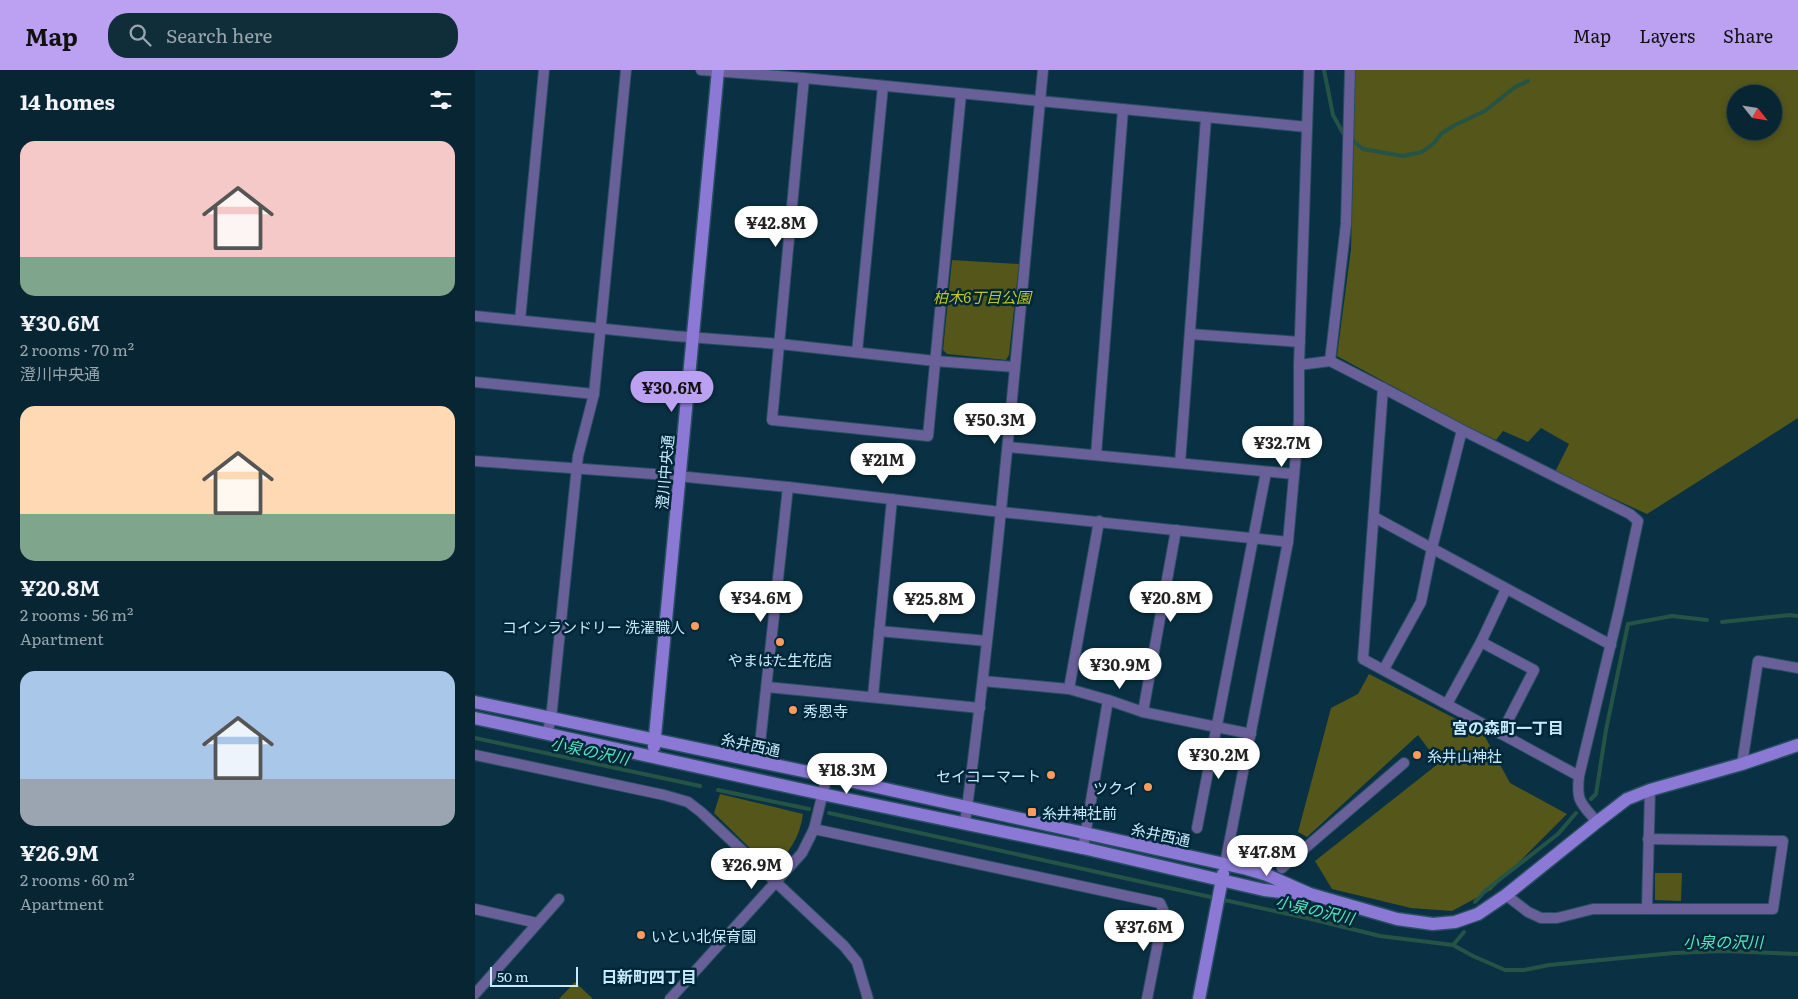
<!DOCTYPE html>
<meta charset="utf-8">
<style>
:root{--surface:#072532;--page:#102d3a;--text:#f1f3f6;--muted:#98a5ac;--line:#28424d;--accent:#bca0f2}
body{margin:0;font-family:Literata,"Noto Sans JP",serif;background:var(--page);color:var(--text);height:100vh;display:flex;flex-direction:column;font-size:19px;white-space:nowrap}
*{box-sizing:border-box;margin:0}
p{font-size:16px;color:var(--muted)}
.icon{flex:none;width:28px;height:28px;fill:none;stroke:currentColor;stroke-width:2;stroke-linecap:round;stroke-linejoin:round}
.map{position:relative;flex:1;overflow:hidden}
.details{display:flex;flex-direction:column;background:var(--surface);width:475px}
.details>*{flex:none}
.needle{width:32px;rotate:120deg}
.buttons{position:absolute;left:1252px;top:15px;display:grid;gap:10px}
.buttons a{display:grid;place-items:center;width:55px;height:55px;border-radius:50%;background:var(--surface);box-shadow:0 2px 8px #0003,0 0 0 1px var(--line);font-size:25px}
.scale{position:absolute;left:15px;bottom:12px;width:88px;box-sizing:border-box;padding-left:5px;border:2px solid #c7eafc;border-top:0;font-size:14px;line-height:18px;white-space:nowrap;color:#c7eafc;-webkit-text-stroke:4px #002738;paint-order:stroke}
.price{position:absolute;translate:-50% -42px;padding:0 11px;border-radius:18px;background:#fff;color:#222;font-size:16px;line-height:32px;filter:drop-shadow(0 1px 2px #0008)}
.price::after{content:'';position:absolute;left:50%;top:30px;width:15px;height:11px;margin-left:-8px;background:inherit;clip-path:polygon(0 0,100% 0,50% 100%)}
.price.current{background:var(--accent);color:#111}
ul{padding:0;list-style:none}
li{display:grid;align-content:center;gap:10px;height:265px;padding:0 20px}
li span{display:grid;place-items:center;height:155px;border-radius:15px;color:#555}
li>.icon{margin-inline-start:auto}
span .icon{width:90px;height:90px;fill:#fffc;stroke-width:1}
li b{font-size:21px}
h2{display:flex;justify-content:space-between;align-items:center;height:60px;padding:0 20px;font-size:21px}
header{display:flex;align-items:center;gap:30px;box-sizing:border-box;height:70px;padding:0 25px;background:var(--accent);color:#111}
header strong{font-size:24px}
nav{display:flex;gap:28px;margin-inline-start:auto;font-size:18px}
.search{width:350px;height:45px;background:var(--page);display:flex;align-items:center;gap:12px;box-sizing:border-box;padding:0 18px;border-radius:20px;color:var(--muted);font-size:19px}
main{display:flex;flex:1;min-height:0}
.map>svg:first-child{display:block}
.green{fill:#54561a;fill-rule:evenodd}
.lines{fill:none;stroke-linecap:round;stroke-linejoin:round}
.stream{stroke:#255446;stroke-width:4}
.street-casing{stroke:#274f61;stroke-width:12}
.secondary-casing{stroke:#274f61;stroke-width:15}
.street{stroke:#695f99;stroke-width:10}
.secondary{stroke:#8c79d6;stroke-width:12}
.poi-dot{fill:#ff9b5b;stroke:#002738;stroke-width:2}
.labels{text-anchor:middle;dominant-baseline:central;stroke-width:5;stroke-linejoin:round;paint-order:stroke}
.park-label{font-size:15px;font-style:italic;fill:#c2c71a;stroke:#002738}
.street-label{font-size:15px;fill:#c7eafc;stroke:#002738}
.poi-label{font-size:15px;fill:#c7eafc;stroke:#002738;text-anchor:start}
.neighbourhood-label{font-size:16px;font-weight:bold;fill:#c7eafc;stroke:#002738}
.water-label{font-size:16px;font-style:italic;fill:#55e7bf;stroke:#002738}
</style>
<header>
<strong>Map</strong>
<div class="search"><svg class="icon" aria-label="search" viewBox="0 0 24 24"><circle cx="10" cy="10" r="6"/><path d="M15 15l6 6"/></svg>Search here</div>
<nav><a>Map</a><a>Layers</a><a>Share</a></nav>
</header>
<main>
<section class="details">
<h2>14 homes<svg class="icon" aria-label="filters" viewBox="0 0 24 24"><path d="M4 7h16M4 17h16"/><circle cx="9" cy="7" r="2"/><circle cx="15" cy="17" r="2"/></svg></h2>
<ul>
<li><span style="background:linear-gradient(#f6c9c9 75%,#7fa58c 0)"><svg class="icon" aria-label="home" viewBox="0 0 24 24"><path d="M3 11l9-7 9 7M6 9v11h12V9"/></svg></span><div><b>¥30.6M</b><p>2 rooms · 70 m²</p><p>澄川中央通</p></div></li>
<li><span style="background:linear-gradient(#ffd9b3 70%,#7fa58c 0)"><svg class="icon" aria-label="home" viewBox="0 0 24 24"><path d="M3 11l9-7 9 7M6 9v11h12V9"/></svg></span><div><b>¥20.8M</b><p>2 rooms · 56 m²</p><p>Apartment</p></div></li>
<li><span style="background:linear-gradient(#a9c7e8 70%,#9aa5b1 0)"><svg class="icon" aria-label="home" viewBox="0 0 24 24"><path d="M3 11l9-7 9 7M6 9v11h12V9"/></svg></span><div><b>¥26.9M</b><p>2 rooms · 60 m²</p><p>Apartment</p></div></li>
</ul>
</section>
<div class="map">
<svg width="1323" height="929" viewBox="0 0 1323 929">
<rect width="100%" height="100%" fill="#093143"/>
<g class="green">
<path d="M880,0H1323V348L1172,444L1080,402L1094,374L1066,358L1053,372L1028,361L1021,370L991,356L862,286L876,179ZM1261,24H1299V61H1261Z"/>
<polygon points="477,190 544,194 534,285 531,290 472,284 468,280"/>
<polygon points="894,604 1008,663 1035,713 1092,744 1016,820 977,841 936,838 857,819 840,791 964,693 943,665 832,767 823,762 856,638 883,624"/>
<path d="M245,724L328,744C325,767 314,784 296,799L239,743Z"/>
<polygon points="1180,803 1207,803 1206,831 1180,830"/>
<polygon points="100,912 117,928 117,929 84,929"/>
</g>
<g class="lines">
<g class="stream">
<polyline points="849,0 858,45 868,63 888,79 928,86 947,82 959,73 967,63 980,55 1010,41 1040,17 1053,11"/>
<polyline points="1247,552 1315,545 1323,546"/>
<polyline points="0,668 225,716"/>
<polyline points="243,720 334,739"/>
<polyline points="1116,729 1121,724 1131,660 1153,554 1197,546 1232,550"/>
<polyline points="354,743 836,849 905,866 978,875 998,886 1030,900 1049,900 1074,895 1199,883 1249,881 1323,884"/>
<polyline points="1000,832 1011,820 1083,764 1101,743"/>
<polyline points="978,875 989,862"/>
</g>
<defs>
<g id="street">
<polyline points="226,0 329,8 832,57"/>
<polyline points="329,8 297,350 453,366 486,24"/>
<polyline points="0,246 200,266 305,274 460,291 540,297"/>
<polyline points="45,250 69,0"/>
<polyline points="715,264 825,272"/>
<polyline points="382,282 408,16"/>
<polyline points="855,291 871,154 875,0"/>
<polyline points="824,295 855,291 908,318 888,589 1104,706"/>
<polyline points="0,312 119,324"/>
<path d="M908,318L987,360L1155,444L1163,451L1144,540L1104,706C1101,732 1106,733 1122,752"/>
<polyline points="533,377 819,404"/>
<polyline points="621,385 648,39"/>
<polyline points="0,391 192,405 313,417 526,442 813,472"/>
<polyline points="705,393 731,48"/>
<polyline points="899,447 1136,575"/>
<polyline points="404,561 512,571"/>
<polyline points="1006,572 1059,600 1026,664"/>
<polyline points="909,599 946,532 957,478 987,360"/>
<polyline points="508,611 594,619 633,630 668,642 776,664"/>
<polyline points="292,617 505,638"/>
<polyline points="594,619 624,451"/>
<polyline points="398,626 417,429"/>
<polyline points="972,634 1006,572 1031,519"/>
<polyline points="668,642 701,460"/>
<polyline points="72,663 76,649 103,386 119,324 151,0"/>
<polyline points="0,685 189,725 213,732 226,742 369,876 382,892 393,929"/>
<polyline points="283,692 313,417"/>
<polyline points="1267,694 1283,591 1323,598"/>
<path d="M490,753C523,503 544,251 568,0"/>
<polyline points="722,758 791,402"/>
<polyline points="339,759 685,833 689,842 672,929"/>
<polyline points="608,778 633,630"/>
<polyline points="750,794 813,472 824,351 824,295 834,0"/>
<polyline points="807,798 929,693"/>
<polyline points="1031,825 1053,842 1066,848 1082,848 1118,839 1298,839 1308,771 1173,769"/>
<polyline points="1172,838 1175,720"/>
<polyline points="0,839 62,853"/>
<polyline points="0,924 84,829"/>
<polyline points="195,929 327,783 339,759 352,706"/>
</g>
<g id="secondary">
<polyline points="0,632 352,706 772,799 792,805 835,824 922,849 958,854 980,852 1003,844 1031,825 1122,752 1152,729 1175,720 1267,694 1323,675"/>
<polyline points="0,648 347,724 608,778 789,820 825,824"/>
<polyline points="179,677 243,0"/>
<polyline points="724,929 748,804"/>
</g>
</defs>
<use href="#street" class="street-casing"/>
<use href="#secondary" class="secondary-casing"/>
<use href="#street" class="street"/>
<use href="#secondary" class="secondary"/>
</g>
<g class="poi-dot">
<circle cx="220" cy="556" r="5"/>
<circle cx="305" cy="572" r="5"/>
<circle cx="318" cy="640" r="5"/>
<circle cx="942" cy="685" r="5"/>
<circle cx="576" cy="705" r="5"/>
<circle cx="673" cy="717" r="5"/>
<rect x="552" y="737" width="10" height="10" rx="2.5"/>
<circle cx="166" cy="865" r="5"/>
</g>
<g class="labels">
<g class="park-label">
<text x="507" y="226">柏木6丁目公園</text>
</g>
<g class="street-label">
<text transform="translate(189 402) rotate(-85)">澄川中央通</text>
<text transform="translate(276 674) rotate(12)">糸井西通</text>
<text transform="translate(686 764) rotate(12)">糸井西通</text>
</g>
<g class="poi-label">
<text x="210" y="556" text-anchor="end">コインランドリー 洗濯職人</text>
<text x="305" y="589" text-anchor="middle">やまはた生花店</text>
<text x="328" y="640">秀恩寺</text>
<text x="952" y="685">糸井山神社</text>
<text x="566" y="705" text-anchor="end">セイコーマート</text>
<text x="663" y="717" text-anchor="end">ツクイ</text>
<text x="567" y="742">糸井神社前</text>
<text x="176" y="865">いとい北保育園</text>
</g>
<g class="neighbourhood-label">
<text x="1033" y="657">宮の森町一丁目</text>
<text x="174" y="906">日新町四丁目</text>
</g>
<g class="water-label">
<text transform="translate(115 680) rotate(12)">小泉の沢川</text>
<text transform="translate(840 839) rotate(13)">小泉の沢川</text>
<text x="1248" y="871">小泉の沢川</text>
</g>
</g>
</svg>
<div class="buttons">
<a><svg class="needle" viewBox="-14 -14 28 28"><path d="M0-13l5 13h-10z" fill="#e53935"/><path d="M0 13l5-13h-10z" fill="#98a5ac"/></svg></a>
</div>
<div class="scale">50 m</div>
<b class="price" style="left:301px;top:178px">¥42.8M</b>
<b class="price current" style="left:197px;top:343px">¥30.6M</b>
<b class="price" style="left:520px;top:375px">¥50.3M</b>
<b class="price" style="left:807px;top:398px">¥32.7M</b>
<b class="price" style="left:408px;top:415px">¥21M</b>
<b class="price" style="left:286px;top:553px">¥34.6M</b>
<b class="price" style="left:696px;top:553px">¥20.8M</b>
<b class="price" style="left:459px;top:554px">¥25.8M</b>
<b class="price" style="left:645px;top:620px">¥30.9M</b>
<b class="price" style="left:744px;top:710px">¥30.2M</b>
<b class="price" style="left:372px;top:725px">¥18.3M</b>
<b class="price" style="left:792px;top:807px">¥47.8M</b>
<b class="price" style="left:277px;top:820px">¥26.9M</b>
<b class="price" style="left:669px;top:882px">¥37.6M</b>
</div>
</main>
